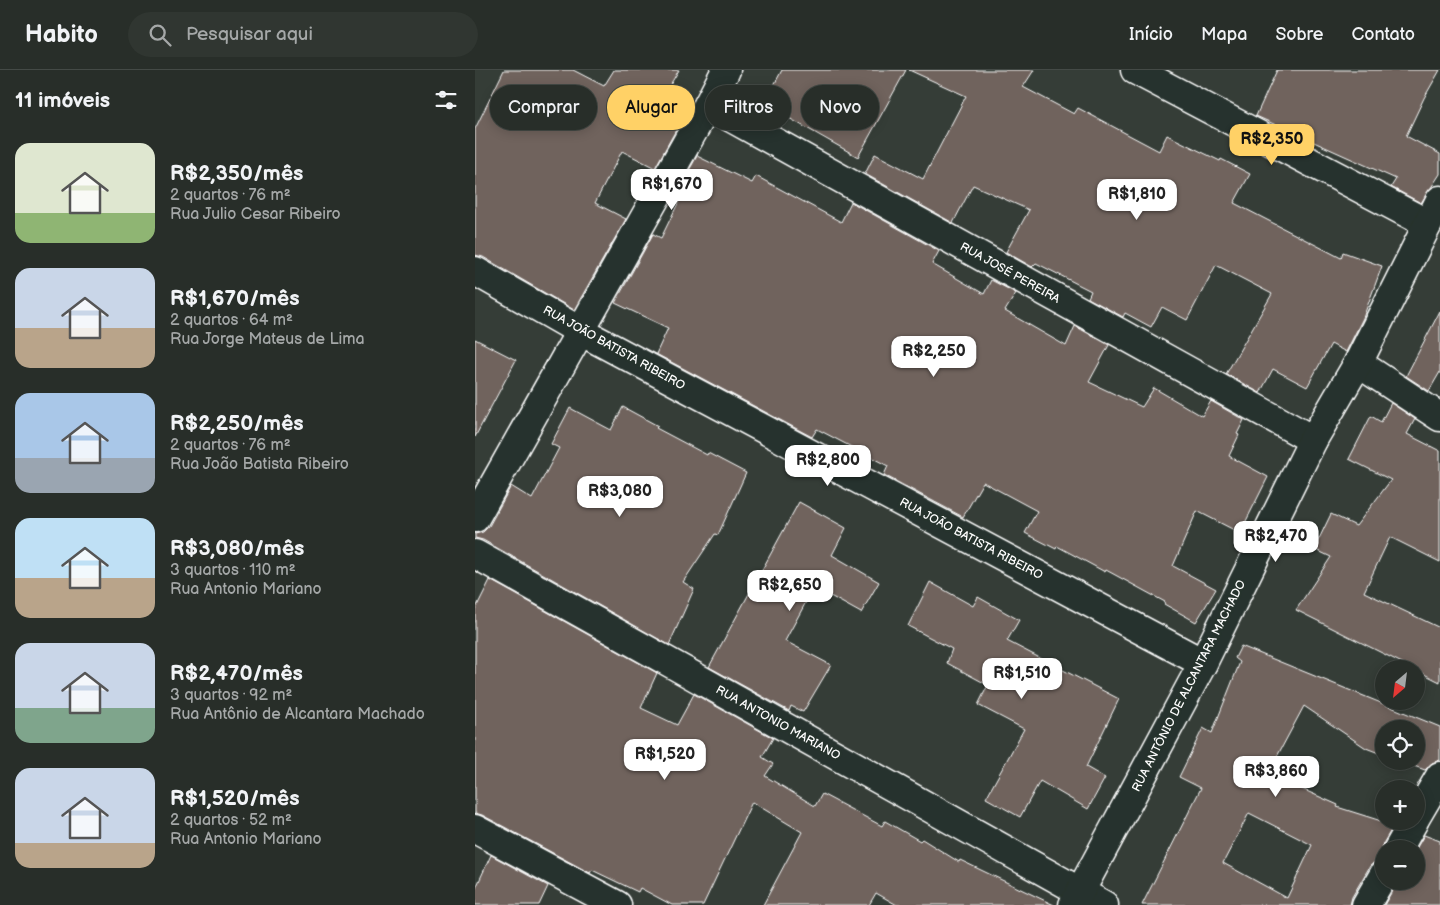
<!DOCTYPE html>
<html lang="pt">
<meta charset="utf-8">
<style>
:root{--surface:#282e29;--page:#303631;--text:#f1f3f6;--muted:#a5a8a8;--line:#444a46;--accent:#ffd166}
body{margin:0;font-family:"Balsamiq Sans",sans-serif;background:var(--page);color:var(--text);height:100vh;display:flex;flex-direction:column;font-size:19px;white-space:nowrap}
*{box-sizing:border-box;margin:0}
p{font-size:16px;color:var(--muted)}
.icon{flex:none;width:28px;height:28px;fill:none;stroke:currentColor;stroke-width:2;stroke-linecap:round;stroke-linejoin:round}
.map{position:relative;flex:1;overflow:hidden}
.side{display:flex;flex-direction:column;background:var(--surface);width:475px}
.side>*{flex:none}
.top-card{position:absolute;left:15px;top:15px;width:475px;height:45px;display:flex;gap:10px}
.needle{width:32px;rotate:208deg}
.tools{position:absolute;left:900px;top:590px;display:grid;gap:10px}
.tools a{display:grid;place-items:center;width:50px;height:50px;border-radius:50%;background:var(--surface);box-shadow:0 2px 12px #0003,0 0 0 1px var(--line);font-size:25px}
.price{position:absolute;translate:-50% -42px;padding:0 11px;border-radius:10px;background:#fff;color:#222;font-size:16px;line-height:32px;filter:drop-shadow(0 1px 2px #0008)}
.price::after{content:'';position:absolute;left:50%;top:30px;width:15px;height:11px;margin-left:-8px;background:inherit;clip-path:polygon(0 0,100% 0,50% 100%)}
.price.current{background:var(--accent);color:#111}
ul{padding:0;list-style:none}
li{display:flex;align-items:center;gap:15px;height:125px;padding:0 15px}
li span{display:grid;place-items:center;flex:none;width:140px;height:100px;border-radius:15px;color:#555}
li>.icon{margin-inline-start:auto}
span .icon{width:60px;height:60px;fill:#fffc;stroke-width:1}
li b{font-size:21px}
h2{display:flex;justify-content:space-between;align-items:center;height:60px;padding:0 15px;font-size:21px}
.tag{padding:0 18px;border-radius:22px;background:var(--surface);box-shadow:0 2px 12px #0003,0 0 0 1px var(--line);font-size:18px;line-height:45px}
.tag.current{background:var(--accent);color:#111}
header{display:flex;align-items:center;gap:30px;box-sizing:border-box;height:70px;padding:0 25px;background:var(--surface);border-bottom:1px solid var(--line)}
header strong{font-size:24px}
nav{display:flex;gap:28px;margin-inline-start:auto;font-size:18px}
.search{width:350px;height:45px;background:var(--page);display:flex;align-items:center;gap:12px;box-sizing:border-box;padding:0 18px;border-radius:28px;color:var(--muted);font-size:19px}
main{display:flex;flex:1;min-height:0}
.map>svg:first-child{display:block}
.building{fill:#70635d;stroke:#fff;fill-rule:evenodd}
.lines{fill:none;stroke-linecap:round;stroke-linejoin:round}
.street-casing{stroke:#fff;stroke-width:31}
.street{stroke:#26332d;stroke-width:28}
.labels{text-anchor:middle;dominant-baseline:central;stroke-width:4.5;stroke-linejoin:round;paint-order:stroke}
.street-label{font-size:12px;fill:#fff;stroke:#26332d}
</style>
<header>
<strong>Habito</strong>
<div class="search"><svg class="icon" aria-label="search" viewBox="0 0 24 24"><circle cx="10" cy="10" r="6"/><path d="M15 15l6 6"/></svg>Pesquisar aqui</div>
<nav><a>Início</a><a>Mapa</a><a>Sobre</a><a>Contato</a></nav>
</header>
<main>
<section class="side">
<h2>11 imóveis<svg class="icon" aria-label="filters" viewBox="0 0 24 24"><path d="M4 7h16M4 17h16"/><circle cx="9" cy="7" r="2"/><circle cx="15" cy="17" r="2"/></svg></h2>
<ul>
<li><span style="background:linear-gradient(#dfe7d0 70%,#8fb573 0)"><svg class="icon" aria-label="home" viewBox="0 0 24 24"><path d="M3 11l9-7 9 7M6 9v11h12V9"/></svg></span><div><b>R$2,350/mês</b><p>2 quartos · 76 m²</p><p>Rua Julio Cesar Ribeiro</p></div></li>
<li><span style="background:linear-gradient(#c9d6e8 60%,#b9a48a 0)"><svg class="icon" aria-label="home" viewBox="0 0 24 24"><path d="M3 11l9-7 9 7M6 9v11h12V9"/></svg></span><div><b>R$1,670/mês</b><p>2 quartos · 64 m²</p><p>Rua Jorge Mateus de Lima</p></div></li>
<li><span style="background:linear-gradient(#a9c7e8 65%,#9aa5b1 0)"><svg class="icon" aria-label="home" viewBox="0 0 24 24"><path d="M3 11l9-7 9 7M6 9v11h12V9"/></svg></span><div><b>R$2,250/mês</b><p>2 quartos · 76 m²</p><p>Rua João Batista Ribeiro</p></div></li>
<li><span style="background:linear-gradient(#bfe0f5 60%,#b9a48a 0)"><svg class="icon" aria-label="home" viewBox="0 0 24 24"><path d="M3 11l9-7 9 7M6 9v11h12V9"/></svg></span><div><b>R$3,080/mês</b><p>3 quartos · 110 m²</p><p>Rua Antonio Mariano</p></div></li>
<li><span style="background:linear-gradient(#c9d6e8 65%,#7fa58c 0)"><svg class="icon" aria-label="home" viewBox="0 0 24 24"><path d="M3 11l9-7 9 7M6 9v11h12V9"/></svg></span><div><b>R$2,470/mês</b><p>3 quartos · 92 m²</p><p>Rua Antônio de Alcantara Machado</p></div></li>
<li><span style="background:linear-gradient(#c9d6e8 75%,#b9a48a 0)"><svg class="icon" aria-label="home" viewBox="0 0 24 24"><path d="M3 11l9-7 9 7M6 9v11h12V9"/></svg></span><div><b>R$1,520/mês</b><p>2 quartos · 52 m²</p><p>Rua Antonio Mariano</p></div></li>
</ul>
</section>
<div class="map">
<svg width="965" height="835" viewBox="0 0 965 835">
<rect width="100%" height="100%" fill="#353d37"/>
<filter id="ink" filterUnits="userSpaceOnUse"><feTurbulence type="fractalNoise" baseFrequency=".02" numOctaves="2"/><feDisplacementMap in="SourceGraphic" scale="10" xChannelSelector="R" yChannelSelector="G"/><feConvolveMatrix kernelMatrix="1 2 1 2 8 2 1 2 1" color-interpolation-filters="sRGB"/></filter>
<g filter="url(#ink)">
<g class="building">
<polygon points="29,0 98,0 129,16 139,0 204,0 177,45 202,58 180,98 147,81 120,133 151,149 99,240 8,187 0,185 0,59"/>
<polygon points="307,0 431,0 383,87 289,34"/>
<polygon points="434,0 559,0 548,17 599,44 603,38 684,81 692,65 745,91 746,89 775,104 759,133 866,188 868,182 907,196 888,248 871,282 856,274 832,317 798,299 785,323 751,304 797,224 741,195 712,250 687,237 676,257 650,243 648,247 613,228 616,221 561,193 557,197 531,182 554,140 498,115 478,153 390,104 400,84 448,109 491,26"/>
<polygon points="802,0 965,0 949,28 931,66 965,84 965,104 946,133 916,117 921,109 781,46"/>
<polygon points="222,86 277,113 281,106 366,152 376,132 464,181 457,194 509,224 516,210 541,223 530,241 591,276 600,256 634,275 614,312 667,337 679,318 727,346 736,331 769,350 762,364 764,365 754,386 793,407 765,463 722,441 698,496 741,519 721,552 689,534 690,532 631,500 630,502 582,476 581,479 550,463 562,441 508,412 488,447 409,405 413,396 342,359 337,367 181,284 193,258 140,233 178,164 186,168 212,115 207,113"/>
<polygon points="965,241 965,302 954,321 931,306"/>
<polygon points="0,269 41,290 0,367"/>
<polygon points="916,333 940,349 932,364 965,381 965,492 915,467 889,522 965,558 965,612 821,540 856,487 839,479 856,444 881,456 916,410 874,389 896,346 906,352"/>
<polygon points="148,337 183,356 181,358 232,385 233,383 271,403 243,465 240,464 208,512 219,519 194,575 8,470 0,468 0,464 8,462 14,456 36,416 57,429 84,378 76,374 95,338 136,360"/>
<polygon points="324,432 371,458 357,485 404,512 386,543 339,517 310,571 356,595 328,642 316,636 314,641 234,597"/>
<polygon points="15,510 182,603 166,638 202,655 219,624 298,668 287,687 298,694 290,706 340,736 347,724 407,756 410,751 445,771 447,769 484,792 485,790 579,835 422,835 401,823 394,835 288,835 327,762 277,732 228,835 197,835 165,818 163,822 117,800 115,803 7,745 0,743 0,540"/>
<polygon points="455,512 498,536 503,527 544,550 532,571 644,629 611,697 630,708 613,739 565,711 545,747 511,728 549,659 503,635 513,615 472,593 477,579 433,556"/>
<path d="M766,576L965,657V690L957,693L950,700L925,691H941V659H909V685L891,678L829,636L798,694L823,707L818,715L863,735L862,737L919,755L909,772L907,779L909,788L902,790L895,796L877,827L875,835H667L726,718L704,707L728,658L737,663L765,592L760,588ZM774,743L837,775L812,828L748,793Z"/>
<polygon points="949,765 965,771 965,835 909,835 923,811 941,811 941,779"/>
<polygon points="16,785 73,816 64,835 0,835 0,820"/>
</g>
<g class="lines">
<defs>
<g id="street">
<polyline points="660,0 953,154"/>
<polyline points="233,35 838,370"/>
<polyline points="0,201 105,261 728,593"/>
<polyline points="883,293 965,347"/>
<polyline points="0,448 233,35 251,0"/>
<polyline points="0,484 629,835"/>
<polyline points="941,747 965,706"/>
<polyline points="0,759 142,835"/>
<polyline points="923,779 939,751"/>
<polyline points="598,835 728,593 838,370 883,293 965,130"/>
<polyline points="891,835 909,804"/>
</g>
</defs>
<use href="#street" class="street-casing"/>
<use href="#street" class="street"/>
</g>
</g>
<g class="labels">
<g class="street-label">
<text transform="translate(535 203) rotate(29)">RUA JOSÉ PEREIRA</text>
<text transform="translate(139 278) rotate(29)">RUA JOÃO BATISTA RIBEIRO</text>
<text transform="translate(496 469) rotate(28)">RUA JOÃO BATISTA RIBEIRO</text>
<text transform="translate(714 616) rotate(-63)">RUA ANTÔNIO DE ALCANTARA MACHADO</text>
<text transform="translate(303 653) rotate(29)">RUA ANTONIO MARIANO</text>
</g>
</g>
</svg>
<div class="tools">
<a><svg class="needle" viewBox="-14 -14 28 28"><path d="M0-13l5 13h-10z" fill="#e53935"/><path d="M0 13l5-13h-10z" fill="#a5a8a8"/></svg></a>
<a><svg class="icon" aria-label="locate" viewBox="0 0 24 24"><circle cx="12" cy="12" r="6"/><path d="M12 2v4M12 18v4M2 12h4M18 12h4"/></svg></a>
<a>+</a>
<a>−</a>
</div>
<b class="price current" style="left:797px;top:96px">R$2,350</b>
<b class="price" style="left:197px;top:141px">R$1,670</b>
<b class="price" style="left:662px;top:151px">R$1,810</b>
<b class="price" style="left:459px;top:308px">R$2,250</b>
<b class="price" style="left:353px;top:417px">R$2,800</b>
<b class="price" style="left:145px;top:448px">R$3,080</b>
<b class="price" style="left:801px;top:493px">R$2,470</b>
<b class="price" style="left:315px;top:542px">R$2,650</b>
<b class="price" style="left:547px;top:630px">R$1,510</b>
<b class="price" style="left:190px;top:711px">R$1,520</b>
<b class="price" style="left:801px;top:728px">R$3,860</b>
<div class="top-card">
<a class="tag">Comprar</a>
<a class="tag current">Alugar</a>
<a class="tag">Filtros</a>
<a class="tag">Novo</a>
</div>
</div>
</main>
